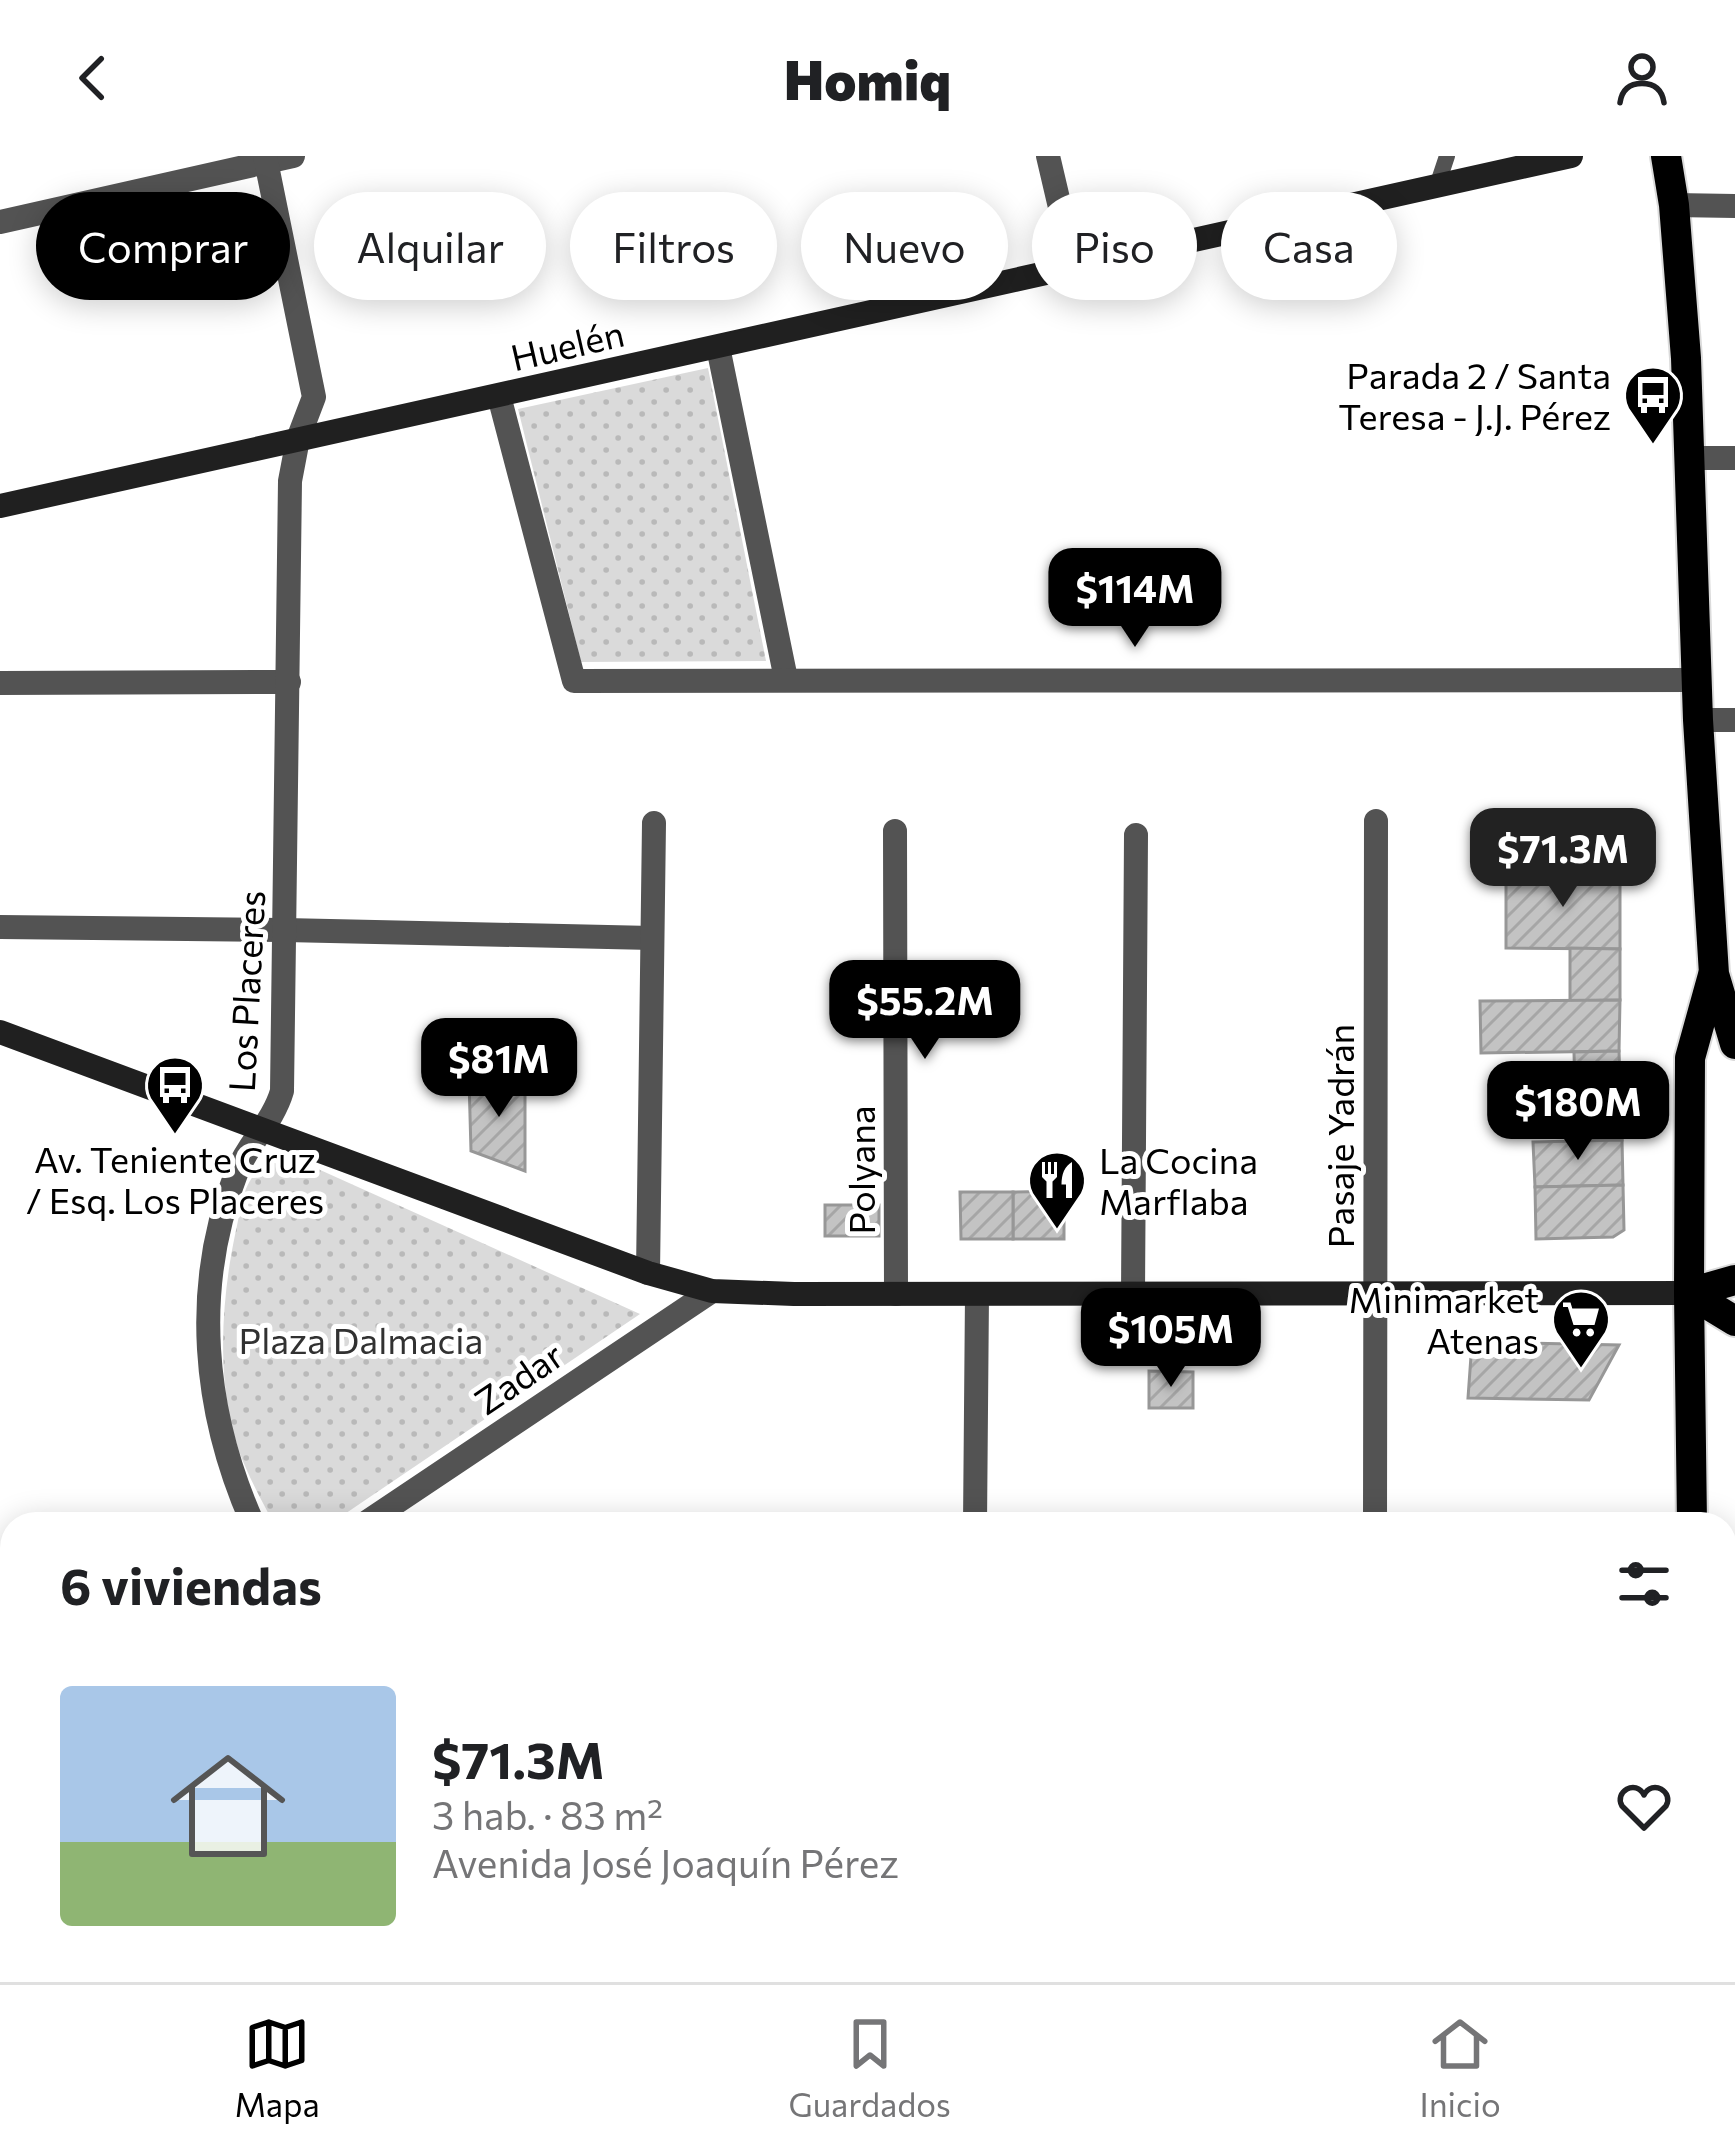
<!DOCTYPE html>
<html lang="es">
<meta charset="utf-8">
<style>
:root{--surface:#fff;--page:#f6f6f6;--text:#202124;--muted:#757577;--line:#e0e0e0;--accent:#000}
body{margin:0;font-family:Commissioner,sans-serif;background:var(--page);color:var(--text);height:100vh;display:flex;flex-direction:column;font-size:45px;white-space:nowrap}
*{box-sizing:border-box;margin:0}
p{font-size:39px;color:var(--muted)}
.icon{flex:none;width:66px;height:66px;fill:none;stroke:currentColor;stroke-width:2;stroke-linecap:round;stroke-linejoin:round}
.map{position:relative;flex:1;overflow:hidden}
.side{position:absolute;left:0px;top:1356px;width:1737px;height:471px;display:flex;flex-direction:column;background:var(--surface);border-radius:36px 36px 0 0;box-shadow:0 6px 30px #0003}
.side>*{flex:none}
.banner{position:absolute;left:36px;top:36px;width:1665px;height:108px;display:flex;gap:24px}
.price{position:absolute;translate:-50% -102px;padding:0 27px;border-radius:24px;background:var(--accent);color:#fff;font-size:39px;line-height:78px;filter:drop-shadow(0 3px 6px #0008)}
.price::after{content:'';position:absolute;left:50%;top:72px;width:36px;height:27px;margin-left:-18px;background:inherit;clip-path:polygon(0 0,100% 0,50% 100%)}
.price.current{background:#222;color:#fff}
ul{padding:0;list-style:none}
li{display:flex;align-items:center;gap:36px;height:300px;padding:0 60px}
li span{display:grid;place-items:center;flex:none;width:336px;height:240px;border-radius:12px;color:#555}
li>.icon{margin-inline-start:auto}
span .icon{width:144px;height:144px;fill:#fffc;stroke-width:1}
li b{font-size:51px}
h2{display:flex;justify-content:space-between;align-items:center;height:144px;padding:0 60px;font-size:51px}
.tag{padding:0 42px;border-radius:54px;background:var(--surface);box-shadow:0 6px 30px #0003;font-size:42px;line-height:108px}
.tag.current{background:var(--accent);color:#fff}
header{display:flex;justify-content:space-between;align-items:center;height:156px;padding:0 60px;background:var(--surface);font-size:54px;font-weight:800}
.menu{display:flex;justify-content:space-around;align-items:center;height:168px;border-top:3px solid var(--line);background:var(--surface);font-size:33px;color:var(--muted)}
.menu a{display:grid;justify-items:center;gap:6px}
.menu .current{color:var(--accent)}
.map>svg:first-child{display:block}
.grass{fill:url(#grass-dots)}
.building{fill:url(#building-hatch);stroke:#979797;stroke-width:3}
.lines{fill:none;stroke-linecap:round;stroke-linejoin:round}
.primary-casing{stroke:#dbdbdb;stroke-width:34}
.service{stroke:#535353;stroke-width:16}
.minor{stroke:#535353;stroke-width:24}
.tertiary{stroke:#535353;stroke-width:24}
.secondary{stroke:#202020;stroke-width:24}
.primary{stroke:#000;stroke-width:30}
.labels{text-anchor:middle;dominant-baseline:central;stroke-width:10;stroke-linejoin:round;paint-order:stroke}
.street-label{font-size:36px;fill:#000;stroke:#fff}
.poi-label{font-size:36px;fill:#000;stroke:#fff;text-anchor:end}
.park-label{font-size:36px;fill:#313131;stroke:#fff}
</style>
<header><svg class="icon" aria-label="back" viewBox="0 0 24 24"><path d="M15 5l-7 7 7 7"/></svg>Homiq<svg class="icon" aria-label="person" viewBox="0 0 24 24"><circle cx="12" cy="8" r="4"/><path d="M4 21q1-7 8-7t8 7"/></svg></header>
<div class="map">
<svg width="1735" height="1826" viewBox="0 0 1735 1826">
<defs>
<pattern id="grass-dots" width="8" height="8" patternUnits="userSpaceOnUse" patternTransform="scale(3)"><rect width="8" height="8" fill="#dadada"/><path d="M2 2h.1M6 6h.1" fill="none" stroke="#b9b9b9" stroke-width="1.8" stroke-linecap="round"/></pattern>
<pattern id="building-hatch" width="6" height="6" patternUnits="userSpaceOnUse" patternTransform="scale(3)"><rect width="6" height="6" fill="#c3c3c3"/><path d="M-1 1l2-2M0 6l6-6M5 7l2-2" fill="none" stroke="#a6a6a6"/></pattern>
</defs>
<rect width="100%" height="100%" fill="#fff"/>
<g class="grass">
<polygon points="708,212 766,505 581,506 518,253"/>
<path d="M276,1001L298,1004L640,1158L330,1368H274C264,1349 253,1329 245,1310C215,1241 220,1151 235,1079C244,1041 241,1022 276,1001Z"/>
</g>
<g class="building">
<polygon points="1506,716 1620,716 1620,793 1506,792"/>
<polygon points="1570,792 1620,793 1620,844 1570,845"/>
<polygon points="1620,844 1619,895 1481,897 1480,845"/>
<polygon points="1619,895 1622,984 1576,985 1574,896"/>
<polygon points="469,923 525,924 525,1015 471,995"/>
<polygon points="1622,984 1623,1029 1535,1031 1533,986"/>
<polygon points="1623,1029 1624,1074 1613,1081 1536,1083 1535,1031"/>
<polygon points="1064,1035 1064,1083 1013,1083 1013,1036"/>
<polygon points="960,1036 1013,1036 1013,1083 961,1083"/>
<rect x="825" y="1049" width="54" height="31"/>
<polygon points="1472,1186 1619,1189 1589,1244 1468,1242"/>
<polygon points="1149,1215 1193,1216 1193,1252 1149,1252"/>
<rect x="1538" y="1815" width="70" height="11"/>
</g>
<g class="lines">
<defs>
<g id="primary">
<polyline points="1666,0 1674,49 1686,202 1698,564 1714,818 1735,888"/>
<polyline points="1689,1137 1735,1165"/>
<polyline points="1689,1137 1735,1124"/>
<polyline points="1692,1368 1689,1137 1690,902 1713,819"/>
<polyline points="1700,1815 1700,1826"/>
</g>
</defs>
<use href="#primary" class="primary-casing"/>
<polyline class="service" points="1437,30 1447,0"/>
<g class="minor">
<polyline points="1048,0 1074,111"/>
<polyline points="1674,49 1735,50"/>
<polyline points="0,66 293,0"/>
<polyline points="718,191 786,523"/>
<polyline points="499,240 574,525 1697,524"/>
<polyline points="1690,302 1735,302"/>
<polyline points="0,527 289,526"/>
<polyline points="1698,564 1735,564"/>
<polyline points="895,675 896,1138"/>
<polyline points="0,771 285,774 652,782"/>
<polyline points="648,1117 654,667"/>
<polyline points="1133,1138 1136,679"/>
<path d="M253,1368C203,1256 191,1131 237,1015C249,986 273,966 282,935L290,325L298,283L314,241L265,0"/>
<polyline points="975,1368 977,1138"/>
<polyline points="1375,1368 1376,665"/>
<polyline points="1725,1459 1735,1458"/>
<polyline points="0,1478 12,1494"/>
<polyline points="0,1653 12,1653"/>
<polyline points="281,1826 281,1815"/>
<polyline points="972,1826 972,1815"/>
<polyline points="1374,1826 1374,1815"/>
</g>
<g class="tertiary">
<polyline points="364,1368 712,1135"/>
<polyline points="0,1621 12,1612"/>
</g>
<g class="secondary">
<polyline points="0,350 1571,0"/>
<polyline points="0,876 648,1117 712,1135 794,1138 1689,1137"/>
</g>
<use href="#primary" class="primary"/>
</g>
<defs>
<symbol id="bus-pin" viewBox="-11 -11 22 30"><path d="M0 17L-7.5 6A9.5 9.5 0 1 1 7.5 6Z" fill="#000" stroke="#fff"/><path d="M-5-6H5V4H4V6H2V4H-2V6H-4V4H-5ZM-3.5-4V0h7V-4ZM-3.5 1.2v1.5H-2V1.2ZM2 1.2v1.5H3.5V1.2Z" fill="#fff"/></symbol>
<symbol id="restaurant-pin" viewBox="-11 -11 22 30"><path d="M0 17L-7.5 6A9.5 9.5 0 1 1 7.5 6Z" fill="#000" stroke="#fff"/><path d="M-5-6h1v4h1v-4h1v4h1v-4h1v5L-1.5 .5V6h-2V.5L-5-1ZM5-6V6H3V1.5H1.5Q1.5-4 5-6Z" fill="#fff"/></symbol>
<symbol id="supermarket-pin" viewBox="-11 -11 22 30"><path d="M0 17L-7.5 6A9.5 9.5 0 1 1 7.5 6Z" fill="#000" stroke="#fff"/><path d="M-6-5.5h2.5l.6 2H6L4.5 2H-2.5L-4.4-4H-6ZM-1.5 3.2a1.3 1.3 0 1 0 .1 0ZM3 3.2a1.3 1.3 0 1 0 .1 0Z" fill="#fff"/></symbol>
</defs>
<g fill-rule="evenodd">
<use href="#bus-pin" x="1620" y="206" width="66" height="90"/>
<use href="#bus-pin" x="142" y="896" width="66" height="90"/>
<use href="#restaurant-pin" x="1024" y="991" width="66" height="90"/>
<use href="#supermarket-pin" x="1548" y="1130" width="66" height="90"/>
</g>
<g class="labels">
<g class="street-label">
<text transform="translate(567 188) rotate(-13)">Huelén</text>
<text transform="translate(245 835) rotate(-87)">Los Placeres</text>
<text transform="translate(1339 980) rotate(-90)">Pasaje Yadrán</text>
<text transform="translate(860 1014) rotate(-90)">Polyana</text>
<text transform="translate(518 1221) rotate(-34)">Zadar</text>
</g>
<g class="poi-label">
<text x="1611" y="218">Parada 2 / Santa<tspan x="1611" dy="41">Teresa - J.J. Pérez</tspan></text>
<text x="175" y="1002" text-anchor="middle">Av. Teniente Cruz<tspan x="175" dy="41">/ Esq. Los Placeres</tspan></text>
<text x="1099" y="1003" text-anchor="start">La Cocina<tspan x="1099" dy="41">Marflaba</tspan></text>
<text x="1539" y="1142">Minimarket<tspan x="1539" dy="41">Atenas</tspan></text>
</g>
<g class="park-label">
<text x="361" y="1183">Plaza Dalmacia</text>
</g>
</g>
</svg>
<b class="price" style="left:1135px;top:494px">$114M</b>
<b class="price current" style="left:1563px;top:754px">$71.3M</b>
<b class="price" style="left:925px;top:906px">$55.2M</b>
<b class="price" style="left:499px;top:964px">$81M</b>
<b class="price" style="left:1578px;top:1007px">$180M</b>
<b class="price" style="left:1171px;top:1234px">$105M</b>
<div class="banner">
<a class="tag current">Comprar</a>
<a class="tag">Alquilar</a>
<a class="tag">Filtros</a>
<a class="tag">Nuevo</a>
<a class="tag">Piso</a>
<a class="tag">Casa</a>
</div>
<section class="side">
<h2>6 viviendas<svg class="icon" aria-label="filters" viewBox="0 0 24 24"><path d="M4 7h16M4 17h16"/><circle cx="9" cy="7" r="2"/><circle cx="15" cy="17" r="2"/></svg></h2>
<ul>
<li><span style="background:linear-gradient(#a9c7e8 65%,#8fb573 0)"><svg class="icon" aria-label="home" viewBox="0 0 24 24"><path d="M3 11l9-7 9 7M6 9v11h12V9"/></svg></span><div><b>$71.3M</b><p>3 hab. · 83 m²</p><p>Avenida José Joaquín Pérez</p></div><svg class="icon" aria-label="heart" viewBox="0 0 24 24"><path d="M12 20l-8-8c-3-5 5-10 8-4 3-6 11-1 8 4z"/></svg></li>
</ul>
</section>
</div>
<nav class="menu">
<a class="current"><svg class="icon" aria-label="map" viewBox="0 0 24 24"><path d="M3 6l6-2 6 2 6-2v14l-6 2-6-2-6 2zM9 4v14M15 6v14"/></svg>Mapa</a>
<a><svg class="icon" aria-label="saved" viewBox="0 0 24 24"><path d="M7 4h10v16l-5-4-5 4z"/></svg>Guardados</a>
<a><svg class="icon" aria-label="home" viewBox="0 0 24 24"><path d="M3 11l9-7 9 7M6 9v11h12V9"/></svg>Inicio</a>
</nav>
